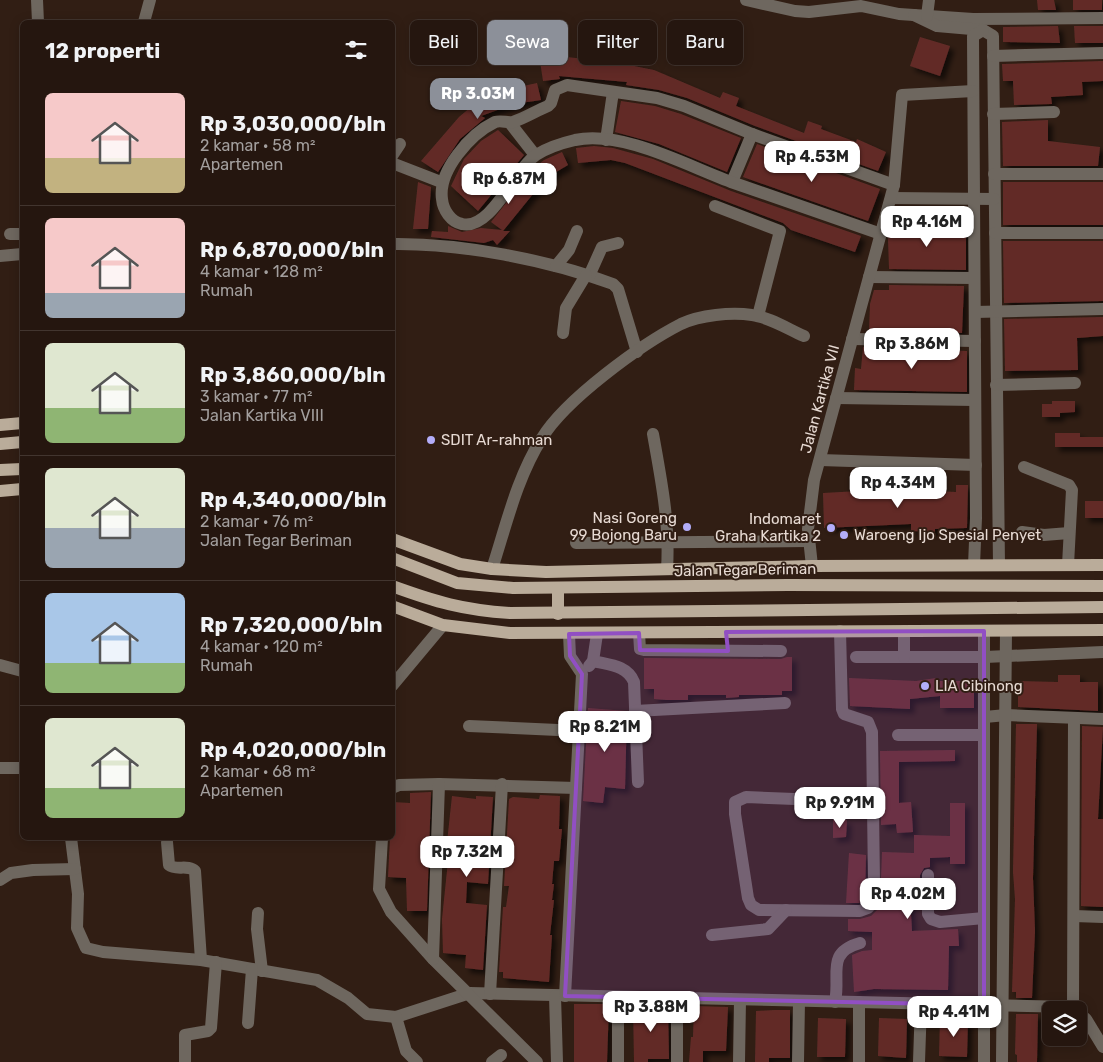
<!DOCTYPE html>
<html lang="id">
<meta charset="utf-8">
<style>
:root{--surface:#25160f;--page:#2d1f18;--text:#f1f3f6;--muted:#a39f9e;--line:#42352f;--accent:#8c9099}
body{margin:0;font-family:Rubik,sans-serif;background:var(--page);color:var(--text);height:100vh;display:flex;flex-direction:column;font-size:19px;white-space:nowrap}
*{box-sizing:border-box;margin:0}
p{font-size:16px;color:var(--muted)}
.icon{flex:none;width:28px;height:28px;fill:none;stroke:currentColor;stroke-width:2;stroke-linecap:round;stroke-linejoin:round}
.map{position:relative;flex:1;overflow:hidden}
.sheet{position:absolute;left:20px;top:20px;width:375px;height:820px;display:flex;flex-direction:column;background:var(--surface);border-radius:8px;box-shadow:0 2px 12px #0003,0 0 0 1px var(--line)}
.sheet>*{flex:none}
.guide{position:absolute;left:410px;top:20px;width:475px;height:45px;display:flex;gap:10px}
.buttons{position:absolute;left:1042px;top:1001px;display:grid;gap:10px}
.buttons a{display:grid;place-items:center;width:45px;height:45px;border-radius:8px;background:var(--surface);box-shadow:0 2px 12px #0003,0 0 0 1px var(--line);font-size:25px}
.price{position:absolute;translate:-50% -42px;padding:0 11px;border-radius:10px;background:#fff;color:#222;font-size:16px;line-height:32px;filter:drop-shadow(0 1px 2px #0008)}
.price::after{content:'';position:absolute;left:50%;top:30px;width:15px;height:11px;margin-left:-8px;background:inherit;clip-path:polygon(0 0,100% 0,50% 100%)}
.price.selected{background:var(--accent);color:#fff}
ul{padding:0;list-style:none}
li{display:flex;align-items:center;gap:15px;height:125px;padding:0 25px}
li+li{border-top:1px solid var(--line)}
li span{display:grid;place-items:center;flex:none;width:140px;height:100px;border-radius:8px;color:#555}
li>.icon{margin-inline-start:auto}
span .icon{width:60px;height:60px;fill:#fffc;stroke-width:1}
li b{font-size:21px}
h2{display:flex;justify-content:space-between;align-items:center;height:60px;padding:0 25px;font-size:21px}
.pill{padding:0 18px;border-radius:8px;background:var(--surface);box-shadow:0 2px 12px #0003,0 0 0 1px var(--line);font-size:18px;line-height:45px}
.pill.selected{background:var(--accent);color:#fff}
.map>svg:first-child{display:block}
.building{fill:#622c28;filter:url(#shadow)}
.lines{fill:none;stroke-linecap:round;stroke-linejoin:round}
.minor{stroke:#6e675f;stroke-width:12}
.major{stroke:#baac9a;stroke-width:12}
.marked{fill:#914fc3;fill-opacity:0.2;stroke:#914fc3;stroke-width:4;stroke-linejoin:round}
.poi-dot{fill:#b3adf9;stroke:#311e14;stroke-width:2}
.labels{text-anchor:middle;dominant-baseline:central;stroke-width:4;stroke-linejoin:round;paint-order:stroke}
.street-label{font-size:15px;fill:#e7dad3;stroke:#311e14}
.poi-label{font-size:15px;fill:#e7dad3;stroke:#311e14;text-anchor:start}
</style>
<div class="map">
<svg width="1103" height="1062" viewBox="0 0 1103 1062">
<defs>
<filter id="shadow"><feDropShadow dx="4.5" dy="4.5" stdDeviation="2.5" flood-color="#0009"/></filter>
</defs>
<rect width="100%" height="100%" fill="#311e14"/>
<g class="building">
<polygon points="1037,0 1054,0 1056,10 1038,10"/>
<rect x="1073" y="0" width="29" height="10"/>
<polygon points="1058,26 1060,43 1003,42 1003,27"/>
<polygon points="1074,26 1103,26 1103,43 1075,43"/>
<polygon points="920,37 950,46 940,76 910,66"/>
<polygon points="567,57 619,63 654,70 720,98 723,92 739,98 736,106 804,133 808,121 822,126 821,129 856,142 857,139 886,152 878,171 755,126 687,98 659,90 626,85 627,82 581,78 559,76 560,79 543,81 540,61"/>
<polygon points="1103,61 1103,81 1082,82 1083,95 1051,97 1052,104 1014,105 1013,81 1003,81 1002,64"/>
<polygon points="537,83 541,100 514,104 481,116 485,118 460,139 438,172 421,161 459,117 484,96 484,94 504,87 505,90"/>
<polygon points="621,101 655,106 681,114 741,138 727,172 659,144 615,132"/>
<polygon points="1048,120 1048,141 1100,147 1098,166 1003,166 1002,122"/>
<polygon points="498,130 524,155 478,211 451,186 464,159 481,141"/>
<polygon points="757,144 790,156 789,159 810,167 811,164 880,189 868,221 743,177"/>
<polygon points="594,146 613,148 653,159 731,191 861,236 855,252 791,230 783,223 625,163 611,160 578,163 576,148"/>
<polygon points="562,152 568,165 546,178 503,231 510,231 497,245 493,240 484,243 431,237 432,231 448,232 448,226 462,232 481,228 502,230 491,222 534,168 544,160"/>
<polygon points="418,182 431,187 428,229 413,229"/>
<rect x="1003" y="182" width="100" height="43"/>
<polygon points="901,224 933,225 934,227 966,226 966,270 889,269 888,239 892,225"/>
<polygon points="1003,241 1103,241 1103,301 1004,303"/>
<polygon points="889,285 964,286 962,333 869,331 870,304 874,290 889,290"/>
<polygon points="1103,317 1103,336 1077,338 1078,370 1005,371 1004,319"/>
<polygon points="863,347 967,351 967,392 854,390 855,368 861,369"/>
<polygon points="1052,401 1075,401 1075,412 1060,413 1060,417 1042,417 1042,404 1052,404"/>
<polygon points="1055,433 1080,433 1080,437 1103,437 1103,447 1055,447"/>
<polygon points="956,485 968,485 967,528 935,529 935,532 911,531 911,524 824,528 823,493 895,489 956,492"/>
<rect x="1085" y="501" width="18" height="17"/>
<polygon points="787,657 792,657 792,691 782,691 782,695 739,695 739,697 726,698 726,695 688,695 688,700 667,700 654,699 654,689 644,689 644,658 781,659"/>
<polygon points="1058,675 1080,675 1080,682 1098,682 1098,711 1018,707 1018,681 1058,682"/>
<polygon points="849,678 916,681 936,678 936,681 974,681 974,708 940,708 940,696 910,699 910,709 850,706"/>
<polygon points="588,708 627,711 625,789 605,787 603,803 583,801"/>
<polygon points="1016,724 1037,724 1033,878 1035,931 1032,998 1016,998 1016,992 1012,992 1015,899 1013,872"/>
<polygon points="1082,726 1103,727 1098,819 1103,819 1103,907 1081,906"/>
<polygon points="955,750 955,761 899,762 899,803 911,802 913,832 897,833 896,824 881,825 880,751"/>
<polygon points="431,792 427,911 407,911 406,878 388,877 390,838 392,838 392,802 410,803 410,793"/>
<polygon points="540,795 560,796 559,829 562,829 559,861 554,861 552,884 554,884 552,900 554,900 550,935 552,935 549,982 503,978 503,972 499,972 503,907 506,907 509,886 504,886 509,799 513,797 539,799"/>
<polygon points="452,796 476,799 476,796 493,797 488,884 467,882 466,903 487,905 483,970 465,968 466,955 443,953 442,919 448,861 445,861"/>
<polygon points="950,803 965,803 965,864 950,864 950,857 930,858 930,867 924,868 920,875 920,898 910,898 912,931 958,929 959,946 949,946 948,990 874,989 854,992 852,955 862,951 872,950 872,932 848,931 848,919 860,919 871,916 880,907 882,852 914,853 914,835 950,836"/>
<polygon points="833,820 847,820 846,837 833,838"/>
<polygon points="849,853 866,855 865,899 859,903 846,903"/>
<polygon points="574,1004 609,1004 607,1062 574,1062"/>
<polygon points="633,1005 668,1006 669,1059 648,1059 648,1062 634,1062"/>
<polygon points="694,1006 728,1007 726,1051 703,1051 703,1062 689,1062 691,1037 693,1037"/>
<polygon points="775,1010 790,1010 790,1058 769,1058 769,1062 755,1062 756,1011"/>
<polygon points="1016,1014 1038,1014 1037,1062 1017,1062 1017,1055 1015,1054"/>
<polygon points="818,1018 846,1019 845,1057 817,1057"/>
<polygon points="879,1018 907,1019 906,1058 878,1056"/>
<polygon points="940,1018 968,1019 967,1057 939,1056"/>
</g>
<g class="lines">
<g class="minor">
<polyline points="37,0 38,22"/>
<polyline points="746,0 795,11 809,12 861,6 899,14 973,19 1103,18"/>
<polyline points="914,15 937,26 983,30 993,36 999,565"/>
<polyline points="927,16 929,0"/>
<polyline points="144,22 150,0"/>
<polyline points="993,56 1103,53"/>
<polyline points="993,114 1054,112"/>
<polyline points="510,123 535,155"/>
<polyline points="606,140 613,92"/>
<polyline points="392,156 400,144"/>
<polyline points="392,163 441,182"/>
<polyline points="994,174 1103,174"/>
<polyline points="732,182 752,134"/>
<polyline points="891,198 994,199"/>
<polyline points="715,206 780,231 758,316"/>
<polyline points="995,233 1103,233"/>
<polyline points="10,234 22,234"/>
<path d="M881,234C832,217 783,200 734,183C689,167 624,130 575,140C562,143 547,148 536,155C515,169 491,231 462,224C451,222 443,210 442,199C438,171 470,134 495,122C501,120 507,123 513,122C525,118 536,111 548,106L551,103L555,90L567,85L657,98L684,106L752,134L894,185"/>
<path d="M392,244C461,243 549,260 613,284L618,289L637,352"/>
<polyline points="0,256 22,254"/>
<polyline points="556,266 569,250 577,231"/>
<polyline points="589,276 602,247 618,243"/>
<polyline points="869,277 974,278"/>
<polyline points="975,312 1103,309"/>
<polyline points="563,333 566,308 586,275"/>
<polyline points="852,339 975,341"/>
<polyline points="996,385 1075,383"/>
<polyline points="836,398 975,400"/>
<path d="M653,434C661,479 670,523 667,569"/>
<polyline points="820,460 976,465"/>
<polyline points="1024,467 1069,485 1072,490 1068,565"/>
<polyline points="1022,532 1044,535 1069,533"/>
<polyline points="576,543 809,541"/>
<polyline points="974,565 976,518 973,36 983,30"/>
<polyline points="812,566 808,529 814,480 894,185 902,95 973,91"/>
<path d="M492,569C506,526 517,477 542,438C565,400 640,345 681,324C700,315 731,312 752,315C769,317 788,329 804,336"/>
<polyline points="840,631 842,709 844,714 868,722 872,732 874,882 873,902 868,908 860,911 759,910 751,905 748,898 735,814 735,802 746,797 873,802"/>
<polyline points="639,633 640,649 644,650 781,651"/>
<polyline points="856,657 985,657 1103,652"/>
<polyline points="904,657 904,631"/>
<path d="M593,661C609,665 627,665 634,682L638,782"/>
<polyline points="0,665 22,671"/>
<polyline points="589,666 593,661 597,634"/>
<polyline points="392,686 443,625"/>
<polyline points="635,711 785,703"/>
<polyline points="985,717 1006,715 1103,719"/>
<polyline points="469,726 580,731"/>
<polyline points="898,735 984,735"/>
<polyline points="0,768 22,768"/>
<polyline points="392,788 399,785 439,784 576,788"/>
<polyline points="71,838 78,894 77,928 86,948 103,952 201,960 317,980 348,998 367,1014 396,1017 470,993 1073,1007 1076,1010"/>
<polyline points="382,838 379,889 391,912 433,959 537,1062"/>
<path d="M167,842L169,865C176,871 188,864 195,871L201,960"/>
<polyline points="928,875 928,914 931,919 940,922 984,918"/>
<polyline points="0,880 11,873 33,870 75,869"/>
<polyline points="258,913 257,929 262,971"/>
<polyline points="1074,916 1103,917"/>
<polyline points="712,935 768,929 786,910"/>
<polyline points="433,959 439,784"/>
<polyline points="490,994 502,784"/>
<polyline points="555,996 557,1062"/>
<polyline points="565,996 582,674 570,656 569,634"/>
<path d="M835,1002C841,974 825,953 860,943"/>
<polyline points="1073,1007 1074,718"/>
<polyline points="1079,1013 1086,1019 1103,1047"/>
<polyline points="396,1017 406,1051 417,1062"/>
<polyline points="248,1023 252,969"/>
<polyline points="185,1062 185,1035 208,1031 211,1028 216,962"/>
<polyline points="492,1062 501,1055"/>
<polyline points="618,1062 618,997"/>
<polyline points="677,1062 677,998"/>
<polyline points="739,1062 740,1000"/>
<polyline points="798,1062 799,1001"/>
<polyline points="859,1062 859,1002"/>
<polyline points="919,1062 921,1004"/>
<polyline points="984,1062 984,631"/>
<polyline points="1002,1062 1006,631"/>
</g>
<g class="major">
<polyline points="0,425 22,423"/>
<polyline points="0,444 22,442"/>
<polyline points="0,470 22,469"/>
<polyline points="0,491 22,489"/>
<polyline points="392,539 460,564 492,569 546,572 812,566 1103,565"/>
<polyline points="392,558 457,583 513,588 788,585 1103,586"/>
<path d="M392,586C436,602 463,610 510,613L1103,607"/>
<polyline points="558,589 558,614"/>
<polyline points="392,606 443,625 510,633 1103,630"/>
</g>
</g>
<path class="marked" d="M984,631V1005L565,996L582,674L570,656L569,634L639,633L640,650L728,651L726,632Z"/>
<g class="poi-dot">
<circle cx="431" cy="440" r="5"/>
<circle cx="687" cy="527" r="5"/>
<circle cx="831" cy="528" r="5"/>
<circle cx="844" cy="535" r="5"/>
<circle cx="925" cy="686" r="5"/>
</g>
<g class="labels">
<g class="street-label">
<text transform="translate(820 399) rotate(-75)">Jalan Kartika VII</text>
<text transform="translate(745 570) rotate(-1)">Jalan Tegar Beriman</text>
</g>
<g class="poi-label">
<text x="441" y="440">SDIT Ar-rahman</text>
<text x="677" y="518" text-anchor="end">Nasi Goreng<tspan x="677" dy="17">99 Bojong Baru</tspan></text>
<text x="821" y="519" text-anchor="end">Indomaret<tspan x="821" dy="17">Graha Kartika 2</tspan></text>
<text x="854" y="535">Waroeng Ijo Spesial Penyet</text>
<text x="935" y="686">LIA Cibinong</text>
</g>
</g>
</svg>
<div class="buttons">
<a><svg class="icon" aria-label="layers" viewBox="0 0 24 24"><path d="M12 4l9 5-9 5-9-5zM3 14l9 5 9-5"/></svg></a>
</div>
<b class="price selected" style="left:478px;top:120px">Rp 3.03M</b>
<b class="price" style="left:812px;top:183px">Rp 4.53M</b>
<b class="price" style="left:509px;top:205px">Rp 6.87M</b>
<b class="price" style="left:927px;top:248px">Rp 4.16M</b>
<b class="price" style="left:912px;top:370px">Rp 3.86M</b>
<b class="price" style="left:898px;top:509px">Rp 4.34M</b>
<b class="price" style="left:605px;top:753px">Rp 8.21M</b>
<b class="price" style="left:840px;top:829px">Rp 9.91M</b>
<b class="price" style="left:467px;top:878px">Rp 7.32M</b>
<b class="price" style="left:908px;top:920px">Rp 4.02M</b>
<b class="price" style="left:651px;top:1033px">Rp 3.88M</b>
<b class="price" style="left:954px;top:1038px">Rp 4.41M</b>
<div class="guide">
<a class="pill">Beli</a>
<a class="pill selected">Sewa</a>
<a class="pill">Filter</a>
<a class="pill">Baru</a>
</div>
<section class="sheet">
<h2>12 properti<svg class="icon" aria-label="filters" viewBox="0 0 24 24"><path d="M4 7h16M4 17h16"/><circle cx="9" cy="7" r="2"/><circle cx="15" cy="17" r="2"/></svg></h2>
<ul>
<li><span style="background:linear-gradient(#f6c9c9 65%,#c2b280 0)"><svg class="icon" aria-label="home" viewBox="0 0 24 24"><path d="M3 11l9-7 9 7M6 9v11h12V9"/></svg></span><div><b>Rp 3,030,000/bln</b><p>2 kamar · 58 m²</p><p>Apartemen</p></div></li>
<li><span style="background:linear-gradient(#f6c9c9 75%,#9aa5b1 0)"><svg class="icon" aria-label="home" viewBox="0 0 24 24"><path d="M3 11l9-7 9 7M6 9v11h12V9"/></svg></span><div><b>Rp 6,870,000/bln</b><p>4 kamar · 128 m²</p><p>Rumah</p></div></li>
<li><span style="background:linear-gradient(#dfe7d0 65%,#8fb573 0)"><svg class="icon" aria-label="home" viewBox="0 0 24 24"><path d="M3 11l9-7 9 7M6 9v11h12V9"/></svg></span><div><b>Rp 3,860,000/bln</b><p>3 kamar · 77 m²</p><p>Jalan Kartika VIII</p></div></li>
<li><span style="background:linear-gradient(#dfe7d0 60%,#9aa5b1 0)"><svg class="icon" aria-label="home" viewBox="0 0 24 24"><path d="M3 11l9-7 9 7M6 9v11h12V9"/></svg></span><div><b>Rp 4,340,000/bln</b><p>2 kamar · 76 m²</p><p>Jalan Tegar Beriman</p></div></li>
<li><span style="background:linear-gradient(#a9c7e8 70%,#8fb573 0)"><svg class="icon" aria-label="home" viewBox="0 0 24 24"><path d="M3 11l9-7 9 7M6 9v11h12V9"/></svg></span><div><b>Rp 7,320,000/bln</b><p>4 kamar · 120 m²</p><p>Rumah</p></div></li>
<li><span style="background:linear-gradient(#dfe7d0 70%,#8fb573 0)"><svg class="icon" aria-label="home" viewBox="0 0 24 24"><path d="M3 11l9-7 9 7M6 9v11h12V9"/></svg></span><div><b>Rp 4,020,000/bln</b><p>2 kamar · 68 m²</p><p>Apartemen</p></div></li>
</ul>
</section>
</div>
